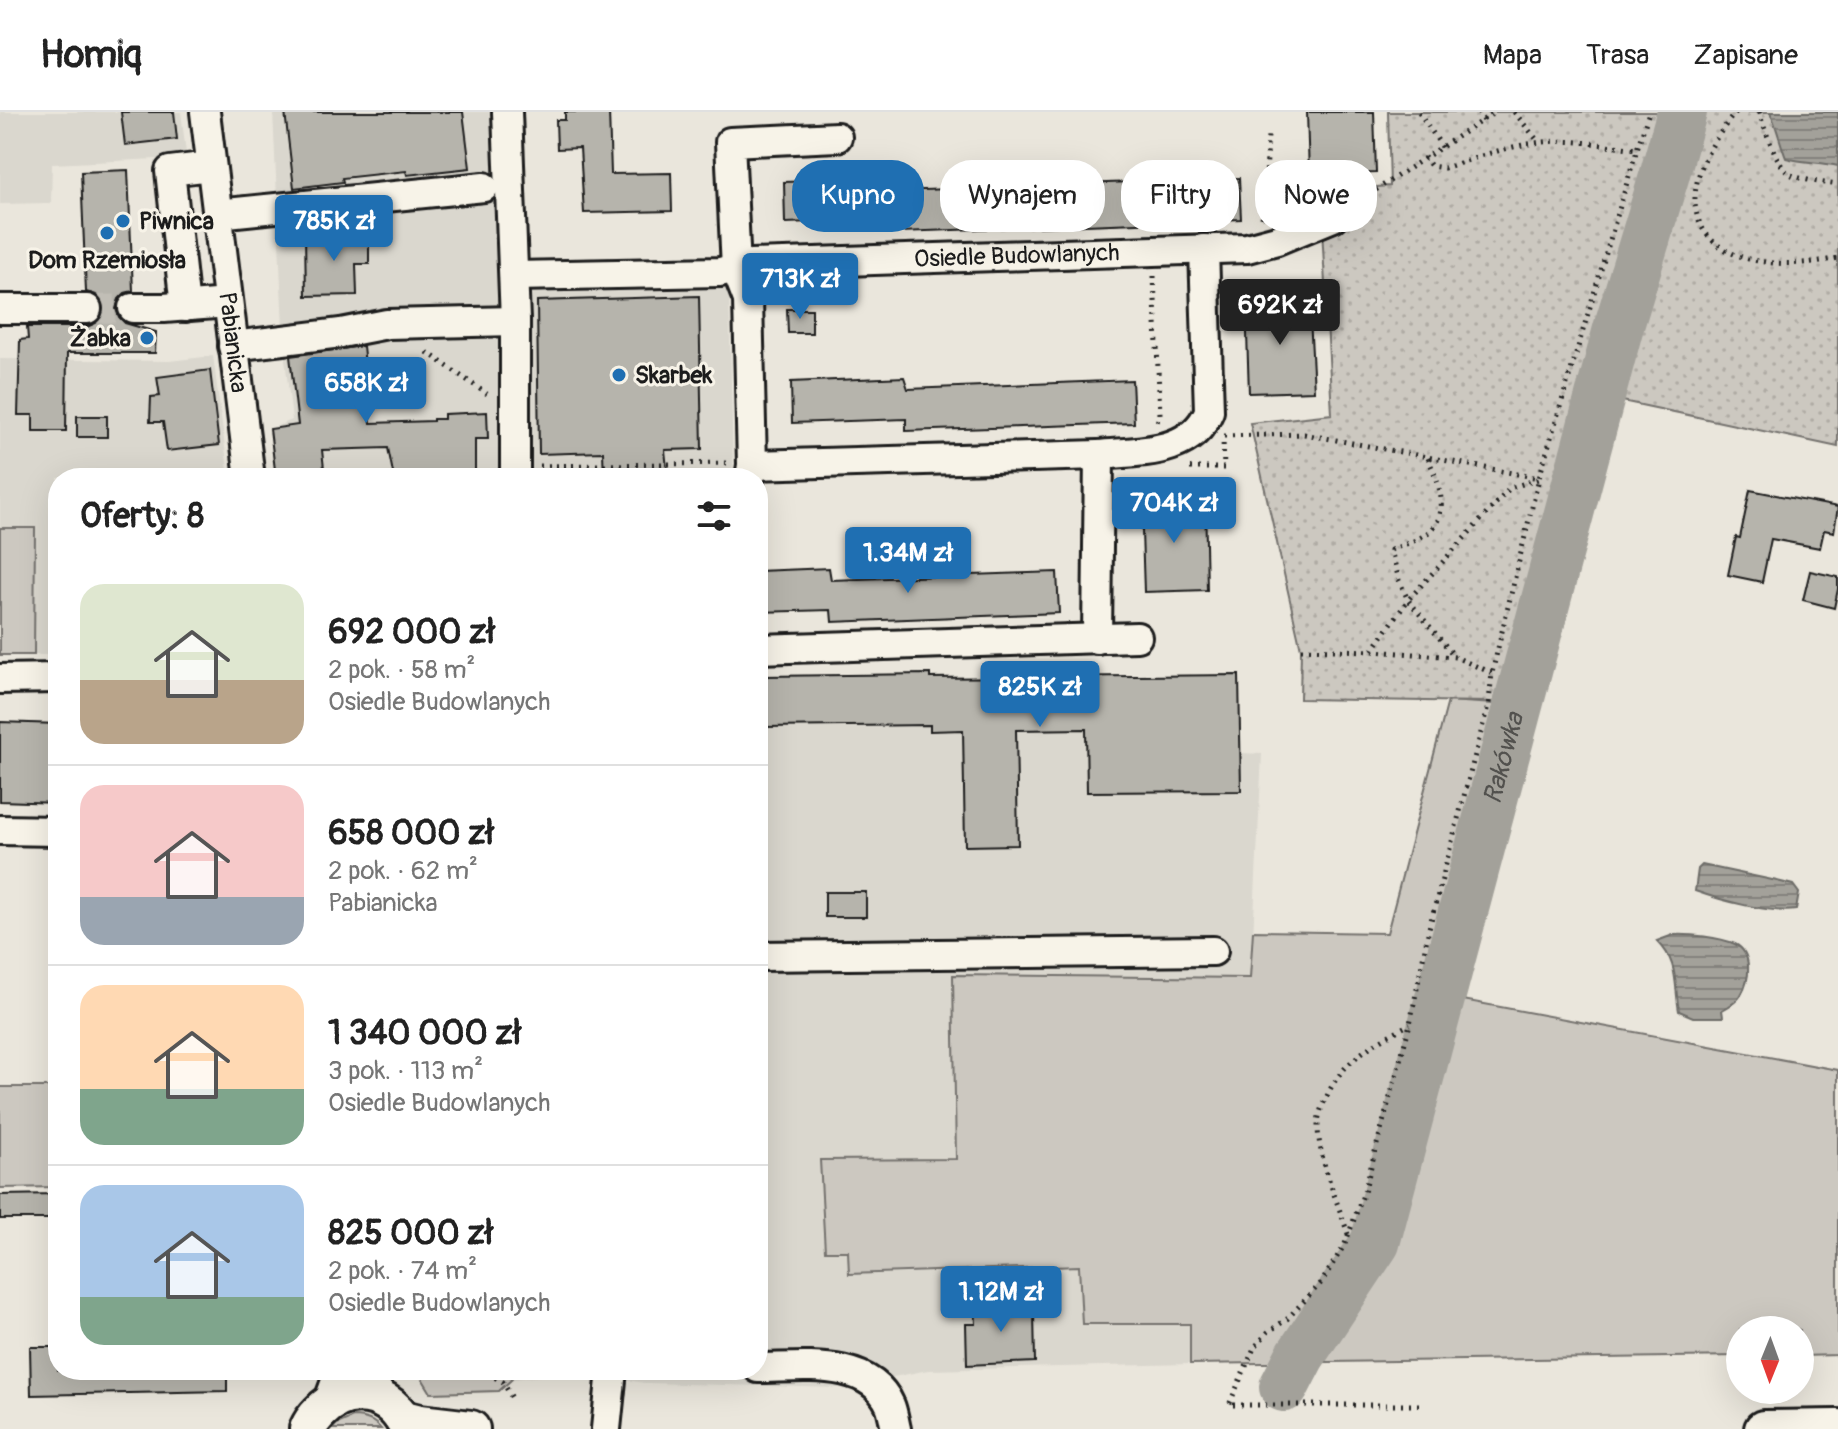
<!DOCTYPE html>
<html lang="pl">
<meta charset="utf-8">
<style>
:root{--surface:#fff;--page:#f6f6f6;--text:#222;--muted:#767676;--line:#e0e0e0;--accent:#1f6fb2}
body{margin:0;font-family:Pangolin,sans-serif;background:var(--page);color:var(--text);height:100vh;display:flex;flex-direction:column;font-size:30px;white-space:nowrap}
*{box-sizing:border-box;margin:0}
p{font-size:26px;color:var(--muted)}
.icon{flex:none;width:44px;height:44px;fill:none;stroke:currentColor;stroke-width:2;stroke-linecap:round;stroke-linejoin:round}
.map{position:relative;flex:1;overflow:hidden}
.details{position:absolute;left:48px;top:356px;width:720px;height:912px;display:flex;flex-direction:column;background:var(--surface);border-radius:32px;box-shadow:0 8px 32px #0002}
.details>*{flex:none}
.hud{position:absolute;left:792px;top:48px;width:760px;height:72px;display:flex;gap:16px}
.needle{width:52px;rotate:181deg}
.controls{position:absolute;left:1726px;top:1204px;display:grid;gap:16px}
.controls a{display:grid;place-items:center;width:88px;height:88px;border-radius:50%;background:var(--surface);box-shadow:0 8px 32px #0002;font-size:40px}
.price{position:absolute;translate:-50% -68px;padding:0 18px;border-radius:8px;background:var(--accent);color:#fff;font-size:26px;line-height:52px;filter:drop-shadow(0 2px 4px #0008)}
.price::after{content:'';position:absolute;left:50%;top:48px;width:24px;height:18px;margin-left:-12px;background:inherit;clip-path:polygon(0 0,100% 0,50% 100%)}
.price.current{background:#222;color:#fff}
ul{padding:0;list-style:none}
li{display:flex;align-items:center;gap:24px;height:200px;padding:0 32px}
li+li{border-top:2px solid var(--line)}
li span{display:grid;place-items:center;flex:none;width:224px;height:160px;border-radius:24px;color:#555}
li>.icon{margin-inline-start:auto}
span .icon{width:96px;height:96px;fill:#fffc;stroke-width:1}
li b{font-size:34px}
h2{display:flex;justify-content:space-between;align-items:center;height:96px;padding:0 32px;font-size:34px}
.tag{padding:0 28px;border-radius:32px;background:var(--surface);box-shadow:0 8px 32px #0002;font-size:28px;line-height:72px}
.tag.current{background:var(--accent);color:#fff}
header{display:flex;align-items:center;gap:48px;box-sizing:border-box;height:112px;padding:0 40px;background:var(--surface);border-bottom:2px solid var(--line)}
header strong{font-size:38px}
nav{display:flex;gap:44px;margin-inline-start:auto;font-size:28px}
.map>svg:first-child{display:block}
.built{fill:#dad7ce}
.grass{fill:#ccc8c0;stroke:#74726e;stroke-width:2}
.park{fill:url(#park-dots);stroke:#74726e;stroke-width:2}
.water{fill:url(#water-rules);stroke:#6d6c68;stroke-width:2}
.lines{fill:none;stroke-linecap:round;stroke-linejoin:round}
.river{stroke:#a3a19a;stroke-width:50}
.building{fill:#b6b4ac;stroke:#1c1c1c;stroke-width:2}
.minor-tunnel{stroke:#c1beb6;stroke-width:28;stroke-dasharray:28 14;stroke-linecap:butt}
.minor-casing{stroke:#1c1c1c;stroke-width:34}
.major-casing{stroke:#1c1c1c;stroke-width:42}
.path{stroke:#1c1c1c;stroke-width:5;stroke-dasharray:2 6;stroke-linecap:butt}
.minor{stroke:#f7f3e8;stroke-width:28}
.major{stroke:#f7f3e8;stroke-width:36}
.poi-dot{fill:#1f6fb2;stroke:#f7f3e8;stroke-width:3}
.labels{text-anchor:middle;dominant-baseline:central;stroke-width:6;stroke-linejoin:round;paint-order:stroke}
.poi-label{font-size:24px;font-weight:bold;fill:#1c1c1c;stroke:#f7f3e8;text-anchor:start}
.street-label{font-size:24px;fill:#1c1c1c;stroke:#f7f3e8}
.water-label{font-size:26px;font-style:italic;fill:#52514e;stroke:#f7f3e8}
</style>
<header>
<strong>Homiq</strong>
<nav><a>Mapa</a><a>Trasa</a><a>Zapisane</a></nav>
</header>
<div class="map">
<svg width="1838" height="1317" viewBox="0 0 1838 1317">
<defs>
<pattern id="park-dots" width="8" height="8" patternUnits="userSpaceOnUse" patternTransform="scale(2)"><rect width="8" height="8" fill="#ccc8c0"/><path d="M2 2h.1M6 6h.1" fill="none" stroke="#afaba4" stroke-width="1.8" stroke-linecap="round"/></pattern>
<pattern id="water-rules" width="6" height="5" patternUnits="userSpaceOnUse" patternTransform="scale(2)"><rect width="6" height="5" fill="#a3a19a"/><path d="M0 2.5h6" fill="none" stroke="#84827d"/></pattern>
</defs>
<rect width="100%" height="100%" fill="#eae6dc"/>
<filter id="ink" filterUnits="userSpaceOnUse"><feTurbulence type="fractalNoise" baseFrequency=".0125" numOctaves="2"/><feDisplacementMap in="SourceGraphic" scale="16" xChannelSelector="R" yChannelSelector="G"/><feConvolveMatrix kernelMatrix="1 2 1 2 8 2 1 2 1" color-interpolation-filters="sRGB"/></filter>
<g filter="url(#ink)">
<g class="built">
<polygon points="0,0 181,0 186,41 157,47 52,52 51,91 0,92"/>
<polygon points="273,0 491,0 501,180 729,172 733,355 728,366 276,366 270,317 292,308 284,238"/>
<polygon points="213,244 229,366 58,366 58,543 34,543 35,417 0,416 0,247 169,249"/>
<polygon points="1239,563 1242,641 1262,642 1251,866 953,863 956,1047 820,1049 825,1139 848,1139 850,1161 1079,1154 1191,1212 1190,1252 928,1258 838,1276 644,1271 579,1260 512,1267 504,1261 504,1258 758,1258 758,565"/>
</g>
<g class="grass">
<polygon points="0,416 35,416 34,543 0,543"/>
<polygon points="1448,589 1525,594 1465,826 1447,885 1838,958 1838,1243 1800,1244 1800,1218 1740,1218 1740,1244 1190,1252 1190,1212 1082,1212 1079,1154 849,1162 848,1139 825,1139 820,1048 956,1047 953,863 1250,866 1253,819 1387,821"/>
<polygon points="0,975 58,975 58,1075 0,1076"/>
<polygon points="417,1258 504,1258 504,1261 512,1267 499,1279 431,1281"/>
<path d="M353,1305C365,1305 374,1308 381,1317H332L337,1312Z"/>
</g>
<polygon class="park" points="1388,0 1838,0 1838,335 1608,286 1525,594 1489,590 1300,587 1301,537 1250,311 1332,302 1320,79 1390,74"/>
<g class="water">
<path d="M1770,0H1838V54C1821,50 1804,51 1786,46C1780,31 1777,15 1770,0Z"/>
<path d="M1702,753L1777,769L1793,773L1799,781L1796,798C1771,802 1720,788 1695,779L1698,757Z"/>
<path d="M1673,823C1690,822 1719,825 1735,832C1753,841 1750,868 1741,883C1737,890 1730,894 1722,898L1723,905H1693L1679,899C1674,872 1679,850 1657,829Z"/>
</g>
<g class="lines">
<path class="river" id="s1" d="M1284,1275L1300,1244L1375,1131L1618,217L1664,65L1682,0"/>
</g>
<g class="building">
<polygon points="121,0 174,0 177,27 125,33"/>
<polygon points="285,0 463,0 470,56 407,63 406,59 342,66 343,70 294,76"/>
<polygon points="565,0 609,0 611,62 671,61 672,99 584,101 580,36 557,37 556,8 565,8"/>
<polygon points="1307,0 1374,0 1376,61 1309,63"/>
<polygon points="128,58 133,179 125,181 119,187 116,197 119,205 125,211 156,220 155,241 67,241 66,319 33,319 33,303 18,303 20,228 28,227 27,215 87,215 96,211 101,206 104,198 102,189 96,183 86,180 81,60"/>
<polygon points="898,66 898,79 1239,66 1241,107 900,120 899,107 785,111 784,70"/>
<polygon points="305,122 369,123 369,152 356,152 357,183 306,184"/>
<polygon points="699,184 702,337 665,338 668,366 604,366 603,340 539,342 537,189"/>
<polygon points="1309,187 1314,279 1249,281 1246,191"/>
<polygon points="787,197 812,197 812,221 788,221"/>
<polygon points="363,234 371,311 433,309 433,307 444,307 444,302 487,300 488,327 475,327 475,366 394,366 388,336 322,338 325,366 276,366 270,317 298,313 290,244"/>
<polygon points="210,258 219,333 167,339 163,310 150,310 151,285 160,284 157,265"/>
<polygon points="904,265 908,277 1132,268 1134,311 906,319 906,307 792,311 791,270"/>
<rect x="77" y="304" width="30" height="21"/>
<polygon points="1750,378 1838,395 1834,420 1824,418 1820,436 1771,427 1762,470 1728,463 1736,425 1740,426"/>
<polygon points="1205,387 1207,478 1144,480 1141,388"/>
<polygon points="829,456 831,468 1057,460 1059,501 832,510 831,498 758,500 758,459"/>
<polygon points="1810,459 1838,465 1838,477 1834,496 1803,488"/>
<polygon points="930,562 930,566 1239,563 1241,679 1087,680 1086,617 1016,618 1018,733 965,734 963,618 930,619 930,613 764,615 763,564"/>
<polygon points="0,610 58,612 58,691 0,689"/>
<rect x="825" y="780" width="41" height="25"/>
<polygon points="58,1082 58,1107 0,1107 0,1083"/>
<polygon points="1029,1188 1029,1199 1034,1200 1035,1250 967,1253 966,1212 976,1212 975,1190"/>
<polygon points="30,1235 58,1235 58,1258 227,1258 227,1279 31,1283"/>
</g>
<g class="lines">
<polyline class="minor-tunnel" points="87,197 133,196"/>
<defs>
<g id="minor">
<path id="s2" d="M205,0L250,366"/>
<polyline points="507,0 515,209 515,366"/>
<polyline points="217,102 484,75"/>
<path id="s3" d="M514,164L720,160L751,152L1247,136L1277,128L1333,105"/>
<polyline points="185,195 170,59 211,54"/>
<polyline points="133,196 164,196 228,191"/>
<polyline points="0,197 87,197"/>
<polyline points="233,234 341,221 387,212 515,209"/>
<polyline points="752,353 1099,343"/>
<polyline points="750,366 752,353 748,188 736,157 730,30 837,25"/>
<path d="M1097,527L1099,343C1139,339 1191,343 1209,299L1204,137"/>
<polyline points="758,537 1137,525"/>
<polyline points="0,567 58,566"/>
<polyline points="0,718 58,719"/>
<polyline points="758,844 1213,839"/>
<path d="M758,1256C800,1256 869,1245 890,1293C893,1300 894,1309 896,1317"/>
<polyline points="371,1258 380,1286"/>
<polyline points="328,1291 336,1269 337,1258"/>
<polyline points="606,1317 612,1258"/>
</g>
<g id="major">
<polyline points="404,1307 420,1311 471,1317"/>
<path d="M308,1317C311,1310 314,1306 319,1301C347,1270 392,1279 408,1317"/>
<polyline points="1763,1317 1838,1316"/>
</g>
</defs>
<use href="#minor" class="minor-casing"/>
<use href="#major" class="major-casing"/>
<g class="path">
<polyline points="1419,0 1442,35"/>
<polyline points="1479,0 1484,9"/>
<polyline points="1514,0 1538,29"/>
<path d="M1736,0C1645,109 1717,171 1838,146"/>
<path d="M1759,0C1763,13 1777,52 1787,60C1796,68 1826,71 1838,73"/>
<path d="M1424,45L1431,54L1444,56C1473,47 1504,35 1535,31C1568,26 1604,33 1637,37"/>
<polyline points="1356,91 1495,0"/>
<polyline points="1262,106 1265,89 1268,23"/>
<polyline points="1154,164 1160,302 1157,310"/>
<polyline points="427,240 487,282"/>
<polyline points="1224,324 1304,322 1539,366"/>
<path d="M1428,346C1438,370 1453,402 1426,422C1417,429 1402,433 1391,438L1399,468L1408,488L1455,545"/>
<polyline points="540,354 726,351"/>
<polyline points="1190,356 1224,356 1223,328"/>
<polyline points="1301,537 1372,539 1408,488 1510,376 1538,367"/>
<polyline points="1373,539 1455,545 1492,561"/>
<path d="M1348,1122C1338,1091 1318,1046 1318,1014C1318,1003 1322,994 1327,984C1343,947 1376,930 1410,912"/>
<polyline points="481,1258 503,1270 513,1288"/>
<polyline points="1419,1293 1229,1293 1254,1236 1268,1220 1287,1207 1321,1171 1345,1132 1364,1080 1410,912 1429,816 1489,590 1492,561 1539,366 1637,37 1649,0"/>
</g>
<use href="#minor" class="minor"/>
<use href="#major" class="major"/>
</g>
</g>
<g class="poi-dot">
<circle cx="123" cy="109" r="8"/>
<circle cx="107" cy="121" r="8"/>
<circle cx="147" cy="226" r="8"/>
<circle cx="619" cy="263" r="8"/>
</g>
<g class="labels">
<g class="poi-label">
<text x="139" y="109">Piwnica</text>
<text x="107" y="148" text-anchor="middle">Dom Rzemiosła</text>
<text x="131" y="226" text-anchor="end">Żabka</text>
<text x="635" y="263">Skarbek</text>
</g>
<g class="street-label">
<text stroke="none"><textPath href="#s3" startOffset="504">Osiedle Budowlanych</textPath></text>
<text stroke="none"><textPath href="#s2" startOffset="232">Pabianicka</textPath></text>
</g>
<g class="water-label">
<text stroke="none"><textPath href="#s1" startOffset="672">Rakówka</textPath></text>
</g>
</g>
</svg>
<div class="controls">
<a><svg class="needle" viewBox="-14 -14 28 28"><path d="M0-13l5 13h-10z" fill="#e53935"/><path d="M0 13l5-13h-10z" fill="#767676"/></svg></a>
</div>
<b class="price" style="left:334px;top:151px">785K zł</b>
<b class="price" style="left:800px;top:209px">713K zł</b>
<b class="price current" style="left:1280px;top:235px">692K zł</b>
<b class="price" style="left:366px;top:313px">658K zł</b>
<b class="price" style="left:1174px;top:433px">704K zł</b>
<b class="price" style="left:908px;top:483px">1.34M zł</b>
<b class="price" style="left:1040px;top:617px">825K zł</b>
<b class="price" style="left:1001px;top:1222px">1.12M zł</b>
<div class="hud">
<a class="tag current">Kupno</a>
<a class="tag">Wynajem</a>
<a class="tag">Filtry</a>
<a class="tag">Nowe</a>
</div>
<section class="details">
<h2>Oferty: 8<svg class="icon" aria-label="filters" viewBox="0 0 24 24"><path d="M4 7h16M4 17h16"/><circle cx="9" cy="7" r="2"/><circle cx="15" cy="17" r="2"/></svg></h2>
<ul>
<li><span style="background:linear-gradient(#dfe7d0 60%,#b9a48a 0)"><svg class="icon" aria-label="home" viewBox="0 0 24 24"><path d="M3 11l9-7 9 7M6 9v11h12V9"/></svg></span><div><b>692 000 zł</b><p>2 pok. · 58 m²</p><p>Osiedle Budowlanych</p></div></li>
<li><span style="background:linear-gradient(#f6c9c9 70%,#9aa5b1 0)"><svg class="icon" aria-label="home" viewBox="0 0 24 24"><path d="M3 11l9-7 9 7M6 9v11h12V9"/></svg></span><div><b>658 000 zł</b><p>2 pok. · 62 m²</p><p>Pabianicka</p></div></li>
<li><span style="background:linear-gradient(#ffd9b3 65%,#7fa58c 0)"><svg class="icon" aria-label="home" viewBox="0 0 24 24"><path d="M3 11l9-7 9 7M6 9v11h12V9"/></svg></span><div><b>1 340 000 zł</b><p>3 pok. · 113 m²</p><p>Osiedle Budowlanych</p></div></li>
<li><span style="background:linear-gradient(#a9c7e8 70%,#7fa58c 0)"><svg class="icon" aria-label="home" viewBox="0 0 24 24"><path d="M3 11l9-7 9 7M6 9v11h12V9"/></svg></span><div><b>825 000 zł</b><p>2 pok. · 74 m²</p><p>Osiedle Budowlanych</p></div></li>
</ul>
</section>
</div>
